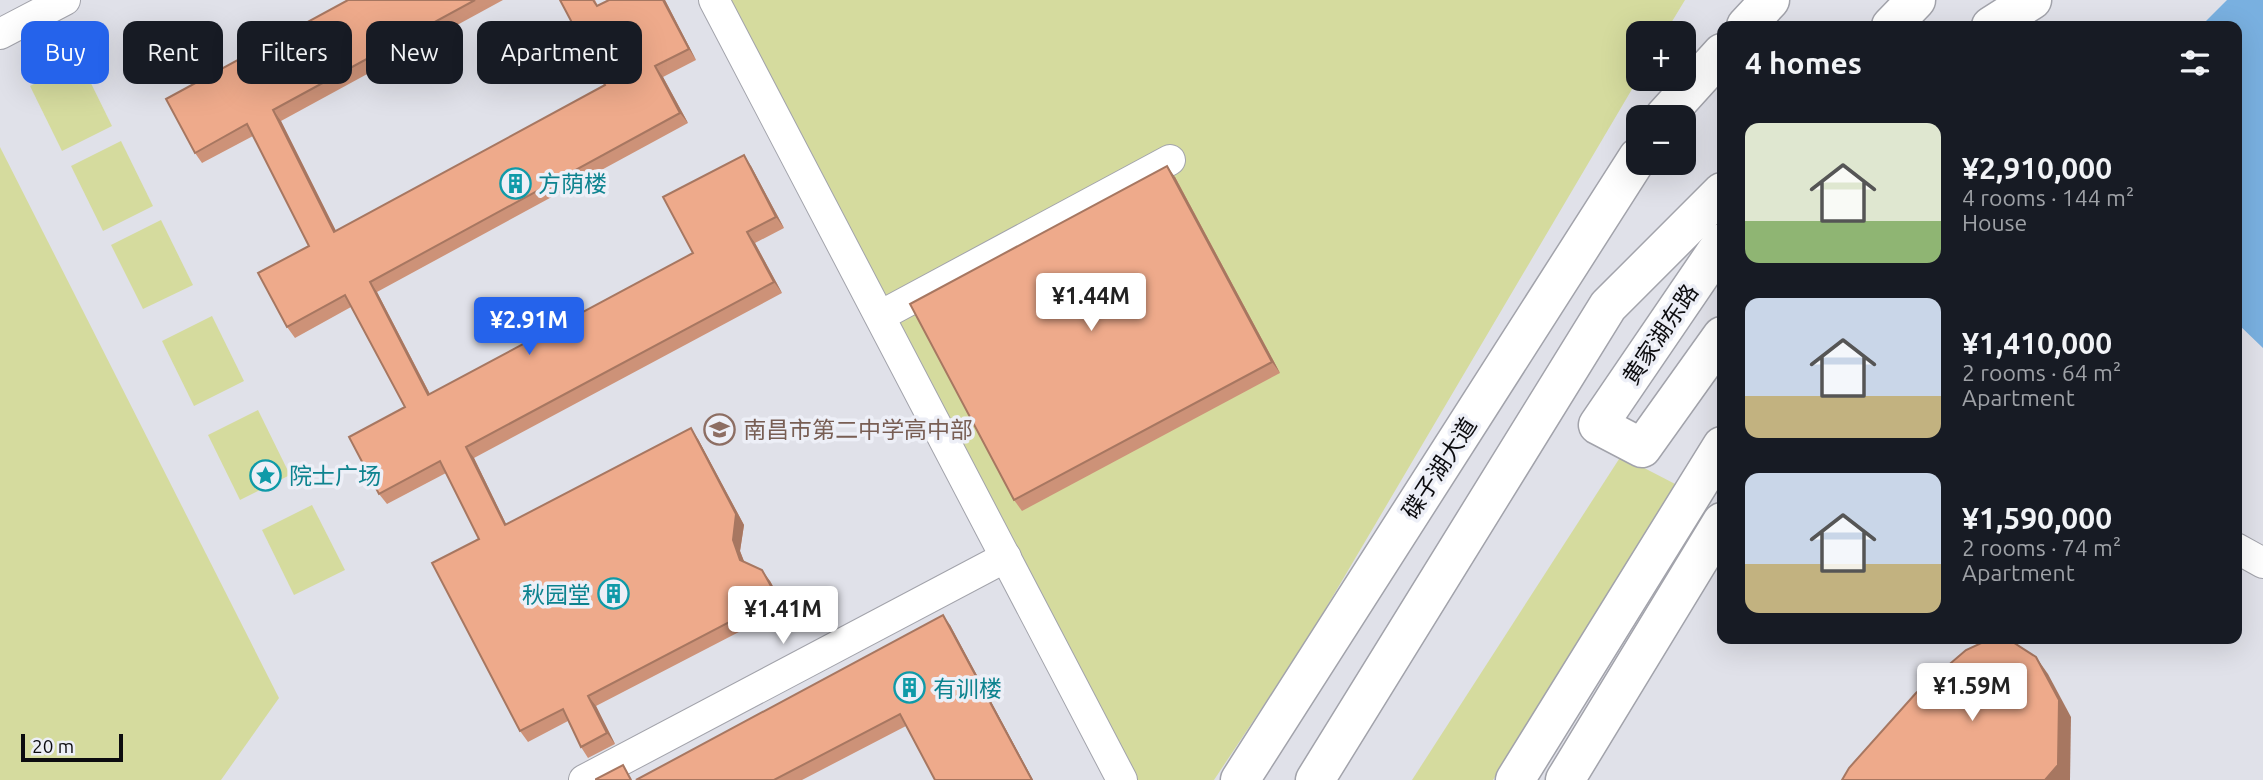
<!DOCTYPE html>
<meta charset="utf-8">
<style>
:root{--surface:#171b24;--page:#20242c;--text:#f1f3f6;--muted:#9ea1a6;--accent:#2563eb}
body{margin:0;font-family:Ubuntu,"Noto Sans SC",sans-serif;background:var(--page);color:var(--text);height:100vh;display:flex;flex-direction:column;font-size:26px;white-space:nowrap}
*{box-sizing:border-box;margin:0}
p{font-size:23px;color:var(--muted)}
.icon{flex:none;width:38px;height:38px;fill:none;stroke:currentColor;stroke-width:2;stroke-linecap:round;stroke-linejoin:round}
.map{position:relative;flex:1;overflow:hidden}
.sheet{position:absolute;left:1717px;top:21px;width:525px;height:623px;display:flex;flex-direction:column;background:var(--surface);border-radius:14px;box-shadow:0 7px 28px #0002}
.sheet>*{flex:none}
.guide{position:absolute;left:21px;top:21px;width:665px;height:63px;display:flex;gap:14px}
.buttons{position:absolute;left:1626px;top:21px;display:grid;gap:14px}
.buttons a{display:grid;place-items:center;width:70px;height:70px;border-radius:14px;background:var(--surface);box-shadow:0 7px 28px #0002;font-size:35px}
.scale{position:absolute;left:21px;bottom:18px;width:102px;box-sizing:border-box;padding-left:7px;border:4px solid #0c0c0f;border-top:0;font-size:19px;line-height:24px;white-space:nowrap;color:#0c0c0f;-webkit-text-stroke:5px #edeff7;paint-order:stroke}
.price{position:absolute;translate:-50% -60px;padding:0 16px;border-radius:7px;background:#fff;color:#222;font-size:23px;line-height:46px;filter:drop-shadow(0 2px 4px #0008)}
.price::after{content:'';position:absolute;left:50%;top:42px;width:21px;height:16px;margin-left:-10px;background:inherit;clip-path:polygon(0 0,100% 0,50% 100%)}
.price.on{background:var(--accent);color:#fff}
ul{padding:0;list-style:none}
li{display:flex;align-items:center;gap:21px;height:175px;padding:0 28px}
li span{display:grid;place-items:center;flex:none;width:196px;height:140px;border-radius:14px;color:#555}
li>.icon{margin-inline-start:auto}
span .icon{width:84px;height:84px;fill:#fffc;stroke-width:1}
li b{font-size:30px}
h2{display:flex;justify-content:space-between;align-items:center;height:84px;padding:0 28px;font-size:30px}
.tag{padding:0 24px;border-radius:14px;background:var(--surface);box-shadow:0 7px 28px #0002;font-size:24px;line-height:63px}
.tag.on{background:var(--accent);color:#fff}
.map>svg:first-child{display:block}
.green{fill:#d5db9e}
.water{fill:#79b0e0}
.pier{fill:#e0e1e9}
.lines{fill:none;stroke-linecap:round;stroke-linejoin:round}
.minor-casing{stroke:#a2a3ab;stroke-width:32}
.secondary-casing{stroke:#a2a3ab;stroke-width:41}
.trunk-casing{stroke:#a2a3ab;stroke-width:41}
.minor{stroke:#fff;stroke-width:30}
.secondary{stroke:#fff;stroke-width:38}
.trunk{stroke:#fff;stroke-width:38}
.wall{fill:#cd9278}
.shaded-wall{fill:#a77761}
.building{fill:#eeaa8b;stroke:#a77761;stroke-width:2}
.labels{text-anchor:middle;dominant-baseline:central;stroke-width:7;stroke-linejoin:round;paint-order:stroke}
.culture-label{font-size:23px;fill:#0d838f;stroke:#edeff7;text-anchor:start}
.street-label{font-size:23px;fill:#0c0c0f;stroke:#edeff7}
.education-label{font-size:23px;fill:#785e54;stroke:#edeff7;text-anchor:start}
</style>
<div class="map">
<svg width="2263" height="780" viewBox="0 0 2263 780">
<rect width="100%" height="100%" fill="#e0e1e9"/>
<g class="green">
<polygon points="727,0 1685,0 1665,33 1638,33 1638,79 1307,640 1214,780 1130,780"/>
<polygon points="80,61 112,126 62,151 30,86"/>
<polygon points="121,141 153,206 103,231 71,166"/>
<polygon points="0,147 279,698 221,780 0,780"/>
<polygon points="161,220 193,285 143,309 111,245"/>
<polygon points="212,316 244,381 194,406 162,341"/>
<polygon points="258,410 290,475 240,500 208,435"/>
<polygon points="1621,456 1679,486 1493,780 1412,780"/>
<polygon points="312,505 345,570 294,595 262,530"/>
</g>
<polygon class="water" points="2129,0 2263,0 2263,348 2237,323 2236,26 2105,26"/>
<polygon class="pier" points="2124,0 2227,0 2201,26 2102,26"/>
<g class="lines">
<defs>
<g id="minor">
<polyline points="714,0 1122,780"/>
<polyline points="0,34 65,0"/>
<polyline points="880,316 1170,160"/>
<polyline points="2236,548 2263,563"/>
<polyline points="584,780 1006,557"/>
</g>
<g id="secondary">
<polyline points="1746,26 1770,0"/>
<polyline points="1664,117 1722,53"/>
<polyline points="1240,780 1638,157"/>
<polyline points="1565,780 1722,522"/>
</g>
<g id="trunk">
<polyline points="1891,26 1916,0"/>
<polyline points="1991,26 2032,0"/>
<polyline points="1722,243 1598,425 1642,448 1722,336"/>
<polyline points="1315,780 1608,306 1722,192"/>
<polyline points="1515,780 1722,446"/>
</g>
</defs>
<use href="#minor" class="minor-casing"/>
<use href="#secondary" class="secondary-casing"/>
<use href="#trunk" class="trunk-casing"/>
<use href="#minor" class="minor"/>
<use href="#secondary" class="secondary"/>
<use href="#trunk" class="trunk"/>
</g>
<g class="wall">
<polygon points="348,0 503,0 281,121 336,231 605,85 560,0 595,0 598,6 665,0 696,60 663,77 688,123 377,292 430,394 693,253 751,166 784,228 755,243 782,293 474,458 506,524 698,439 744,525 740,551 744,562 770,581 785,608 596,706 615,744 588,758 581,747 568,721 528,742 520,731 479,539 446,473 387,504 379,494 405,407 351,307 295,338 287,327 309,246 253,136 202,163 195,153"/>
<polygon points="1175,177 1280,373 1022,511 1014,500"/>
<polygon points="950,625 1033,780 935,780 906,726 802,780 636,780"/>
</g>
<g class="shaded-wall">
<polygon points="663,0 665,0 696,60 689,49"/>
<polygon points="655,66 663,77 688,123 680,113"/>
<polygon points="273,110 281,121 342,243 334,232"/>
<polygon points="744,155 751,166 784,228 776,217"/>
<polygon points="1167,166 1175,177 1280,373 1272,362"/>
<polygon points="747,232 755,243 782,293 774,282"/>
<polygon points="370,282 377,292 436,406 428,395"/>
<polygon points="691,428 698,439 744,525 740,551 748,571 740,560"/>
<polygon points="466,447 474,458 512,536 505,525"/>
<polygon points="762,570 770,581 785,608 777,597"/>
<polygon points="943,615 950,625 1033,780 1032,780"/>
<polygon points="2036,657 2048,674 2071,717 2070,780 2045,780"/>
<polygon points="588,696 596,706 615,744 607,733"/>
</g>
<g class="building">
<polygon points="348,0 475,0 273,110 334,232 605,85 560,0 593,0 597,6 609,0 663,0 689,49 655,66 680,113 370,282 428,395 693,253 663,197 744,155 776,217 747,232 774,282 466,447 505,525 691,428 736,514 733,540 740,560 762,570 777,597 588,696 607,733 581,747 563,709 520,731 432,563 479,539 440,461 379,494 349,437 405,407 345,295 287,327 258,273 309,246 247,124 195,153 166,99"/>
<polygon points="1167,166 1272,362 1014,500 910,304"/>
<polygon points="943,615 1032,780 935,780 900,714 774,780 636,780"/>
<polygon points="1990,639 2008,639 2036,657 2059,700 2058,765 2045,780 1842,780 1849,768 1916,693 1966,650"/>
<polygon points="623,765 631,780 596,780 596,779"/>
</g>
<defs>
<symbol id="building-ring" viewBox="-11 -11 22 22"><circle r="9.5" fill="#edeff7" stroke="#0f9aa8" stroke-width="1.5"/><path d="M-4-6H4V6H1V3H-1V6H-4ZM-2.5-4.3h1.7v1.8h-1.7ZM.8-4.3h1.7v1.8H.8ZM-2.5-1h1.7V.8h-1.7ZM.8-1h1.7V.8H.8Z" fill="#0f9aa8"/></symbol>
<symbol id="school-ring" viewBox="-11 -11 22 22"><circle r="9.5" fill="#edeff7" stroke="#8d6e63" stroke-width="1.5"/><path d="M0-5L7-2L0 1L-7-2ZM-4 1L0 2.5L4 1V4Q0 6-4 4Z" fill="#8d6e63"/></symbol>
<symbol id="sight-ring" viewBox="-11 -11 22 22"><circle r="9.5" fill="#edeff7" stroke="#0f9aa8" stroke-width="1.5"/><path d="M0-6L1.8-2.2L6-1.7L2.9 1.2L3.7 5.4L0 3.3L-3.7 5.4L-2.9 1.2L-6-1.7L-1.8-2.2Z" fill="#0f9aa8"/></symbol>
</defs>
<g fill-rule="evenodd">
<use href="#building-ring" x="498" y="166" width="35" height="35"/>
<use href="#school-ring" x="702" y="412" width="35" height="35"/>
<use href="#sight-ring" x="248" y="458" width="35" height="35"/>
<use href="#building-ring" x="596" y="576" width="35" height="35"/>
<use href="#building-ring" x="892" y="670" width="35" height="35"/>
</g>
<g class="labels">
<g class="culture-label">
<text x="538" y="183">方荫楼</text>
<text x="289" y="475">院士广场</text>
<text x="591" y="594" text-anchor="end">秋园堂</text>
<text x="933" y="688">有训楼</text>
</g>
<g class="street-label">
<text transform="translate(1660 334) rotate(-56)">黄家湖东路</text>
<text transform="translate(1439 468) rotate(-57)">碟子湖大道</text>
</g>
<g class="education-label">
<text x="743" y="429">南昌市第二中学高中部</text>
</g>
</g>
</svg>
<div class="buttons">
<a>+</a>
<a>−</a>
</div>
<div class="scale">20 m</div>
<b class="price" style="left:1091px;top:333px">¥1.44M</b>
<b class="price on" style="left:529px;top:357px">¥2.91M</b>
<b class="price" style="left:783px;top:646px">¥1.41M</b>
<b class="price" style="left:1972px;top:723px">¥1.59M</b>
<div class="guide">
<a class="tag on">Buy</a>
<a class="tag">Rent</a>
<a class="tag">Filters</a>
<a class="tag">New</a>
<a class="tag">Apartment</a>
</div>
<section class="sheet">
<h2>4 homes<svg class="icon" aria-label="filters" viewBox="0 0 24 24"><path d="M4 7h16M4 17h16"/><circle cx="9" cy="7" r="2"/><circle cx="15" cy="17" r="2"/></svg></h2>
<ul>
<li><span style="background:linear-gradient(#dfe7d0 70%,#8fb573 0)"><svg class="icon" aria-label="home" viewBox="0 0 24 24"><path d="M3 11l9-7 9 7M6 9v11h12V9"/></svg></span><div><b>¥2,910,000</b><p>4 rooms · 144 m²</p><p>House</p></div></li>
<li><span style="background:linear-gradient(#c9d6e8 70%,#c2b280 0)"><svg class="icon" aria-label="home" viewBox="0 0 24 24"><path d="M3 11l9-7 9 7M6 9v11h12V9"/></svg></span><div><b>¥1,410,000</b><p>2 rooms · 64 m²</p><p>Apartment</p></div></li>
<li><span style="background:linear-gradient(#c9d6e8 65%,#c2b280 0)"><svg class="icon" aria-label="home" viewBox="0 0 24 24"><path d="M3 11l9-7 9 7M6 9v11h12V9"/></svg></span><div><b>¥1,590,000</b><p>2 rooms · 74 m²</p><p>Apartment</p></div></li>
</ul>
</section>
</div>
